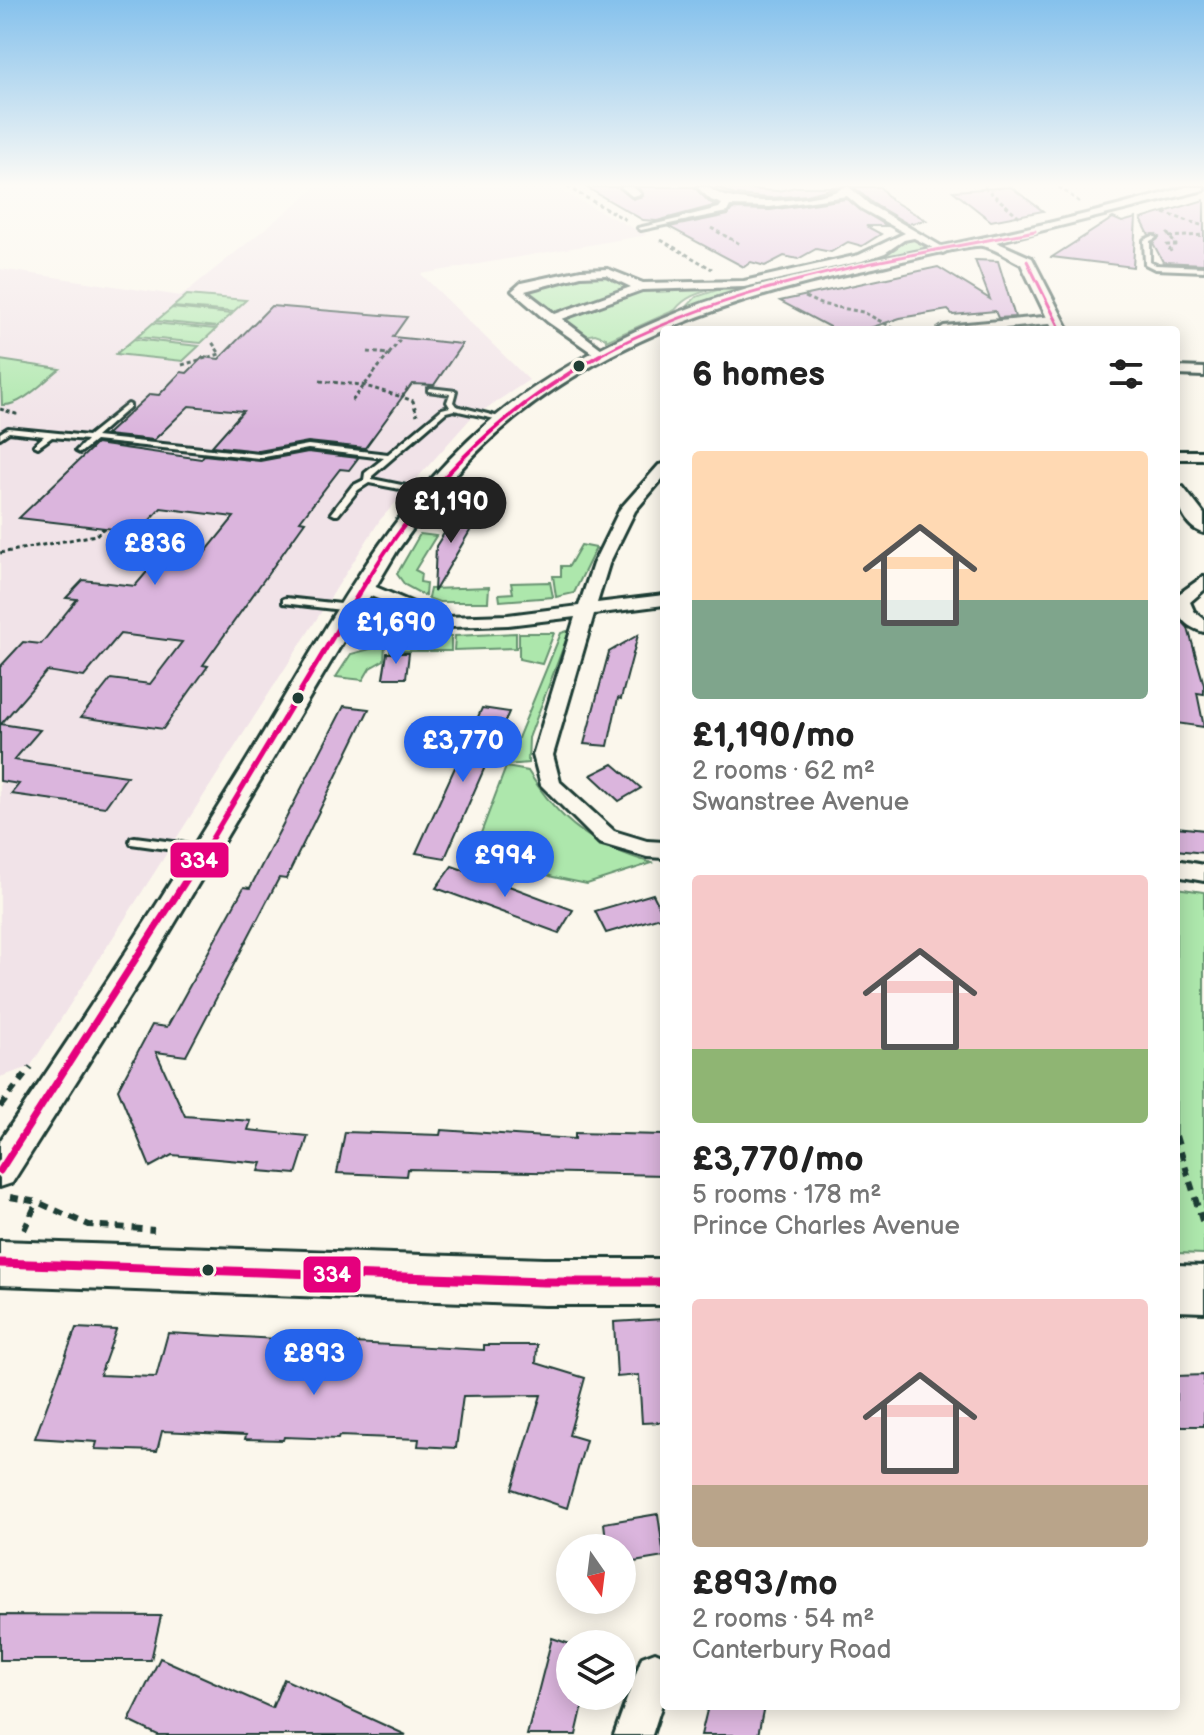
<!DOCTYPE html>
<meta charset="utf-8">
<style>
:root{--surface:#fff;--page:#f2f2f2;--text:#222;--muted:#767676;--accent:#2563eb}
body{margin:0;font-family:"Balsamiq Sans",sans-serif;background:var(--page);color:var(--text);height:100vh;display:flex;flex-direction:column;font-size:30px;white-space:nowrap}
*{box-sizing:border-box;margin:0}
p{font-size:26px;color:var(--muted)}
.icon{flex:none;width:44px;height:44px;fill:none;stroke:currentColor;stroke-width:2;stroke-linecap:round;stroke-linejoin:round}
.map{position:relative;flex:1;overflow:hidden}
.details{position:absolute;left:660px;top:326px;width:520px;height:1384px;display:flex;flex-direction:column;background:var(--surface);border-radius:8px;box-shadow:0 4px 20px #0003}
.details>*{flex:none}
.needle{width:52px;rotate:166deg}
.fabs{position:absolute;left:556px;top:1534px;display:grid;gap:16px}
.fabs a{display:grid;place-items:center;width:80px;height:80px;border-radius:50%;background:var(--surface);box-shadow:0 4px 20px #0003;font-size:40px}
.price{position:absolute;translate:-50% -68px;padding:0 18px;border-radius:28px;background:var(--accent);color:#fff;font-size:26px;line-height:52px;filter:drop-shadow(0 2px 4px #0008)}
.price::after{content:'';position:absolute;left:50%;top:48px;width:24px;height:18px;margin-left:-12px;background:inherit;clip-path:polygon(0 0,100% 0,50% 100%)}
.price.on{background:#222;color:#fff}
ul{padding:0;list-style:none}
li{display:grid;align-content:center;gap:16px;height:424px;padding:0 32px}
li span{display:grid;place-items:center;height:248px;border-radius:8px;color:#555}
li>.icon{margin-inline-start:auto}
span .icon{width:144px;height:144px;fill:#fffc;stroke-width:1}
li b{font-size:34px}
h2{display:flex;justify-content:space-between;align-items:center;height:96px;padding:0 32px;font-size:34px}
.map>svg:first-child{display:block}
.built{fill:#f1e3e8}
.green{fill:#ade7ac;stroke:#669270;stroke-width:2}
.building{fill:#dbb5dd;stroke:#1f3d34;stroke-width:2}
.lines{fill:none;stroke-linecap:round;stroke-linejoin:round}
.service-casing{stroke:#1f3d34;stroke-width:6}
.minor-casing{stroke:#1f3d34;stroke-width:6}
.tertiary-casing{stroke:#1f3d34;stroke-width:6}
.primary-casing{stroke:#1f3d34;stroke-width:6}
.path-far1{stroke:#1f3d34;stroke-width:3;stroke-dasharray:4 3;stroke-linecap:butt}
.path{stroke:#1f3d34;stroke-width:6;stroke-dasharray:9 7;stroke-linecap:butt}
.service{fill:#fbf7ec;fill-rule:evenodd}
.minor{fill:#fbf7ec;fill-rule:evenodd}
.tertiary{fill:#fbf7ec;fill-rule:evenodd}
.primary{fill:#fbf7ec;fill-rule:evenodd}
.bus-1-far4-casing{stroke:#fbf7ec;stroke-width:6}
.bus-1-far3-casing{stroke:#fbf7ec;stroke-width:8}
.bus-1-far2-casing{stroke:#fbf7ec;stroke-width:10}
.bus-1-far1-casing{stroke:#fbf7ec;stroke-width:13}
.bus-1-casing{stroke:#fbf7ec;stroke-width:15}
.bus-1-far4{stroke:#e5007d;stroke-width:3}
.bus-1-far3{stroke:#e5007d;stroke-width:4}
.bus-1-far2{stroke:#e5007d;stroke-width:5}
.bus-1-far1{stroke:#e5007d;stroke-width:7}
.bus-1{stroke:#e5007d;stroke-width:9}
.bus-dot{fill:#1f3d34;stroke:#fbf7ec;stroke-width:3}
.line-badge{stroke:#fbf7ec;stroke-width:3}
.badge-label{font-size:22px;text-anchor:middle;font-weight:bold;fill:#fff}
</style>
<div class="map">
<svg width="1204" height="1735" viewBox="0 0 1204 1735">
<rect width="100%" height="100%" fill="#fbf7ec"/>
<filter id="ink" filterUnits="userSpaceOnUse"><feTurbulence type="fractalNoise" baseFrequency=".0125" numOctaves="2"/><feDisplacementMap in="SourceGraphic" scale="16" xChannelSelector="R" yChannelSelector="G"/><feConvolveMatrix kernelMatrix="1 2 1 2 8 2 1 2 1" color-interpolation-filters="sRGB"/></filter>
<g filter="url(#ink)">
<polygon class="built" points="317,187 552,187 647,235 421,274 529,380 470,419 380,520 30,1067 0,1077 0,269 181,296"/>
<g class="green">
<polygon points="907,240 917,240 925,247 921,251 804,275 613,342 683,311 696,297 729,286 873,258"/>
<path d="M608,272L640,289H714C698,293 685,297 675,310L606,341V338L595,334L584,336L518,291L549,279Z"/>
<polygon points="187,295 246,300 233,312 173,307"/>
<polygon points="172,308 232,314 217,327 156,321"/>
<polygon points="153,323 216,329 201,343 137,337"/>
<polygon points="134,339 199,346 183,361 116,354"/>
<path d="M0,360L60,369C47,378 22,407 2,405Z"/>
<polygon points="420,534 436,536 415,570 421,573 420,582 426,583 425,596 405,585 397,574"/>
<polygon points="581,545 596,548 574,593 556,597 553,576 561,576 561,566 569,566"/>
<polygon points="550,582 553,597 500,601 499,594 513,593 511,583"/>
<polygon points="489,587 488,602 439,602 428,598 430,589"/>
<path d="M381,601L402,608V619C388,628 378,631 362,626L360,617L367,605Z"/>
<polygon points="567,631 569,632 529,738 528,763 507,765 561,633"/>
<polygon points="516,633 516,648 454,650 455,636"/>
<polygon points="519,633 554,633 542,664 519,659"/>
<polygon points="429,635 451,636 451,651 390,651 390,645"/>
<polygon points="385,645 384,660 370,668 363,680 336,677 351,654"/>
<path d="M506,767L528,771C561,824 592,845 652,863L587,884L553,877L475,849Z"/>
<polygon points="1176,888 1204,892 1204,1254 1176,1253"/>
</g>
<g class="building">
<polygon points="586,187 618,187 633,199 643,196 638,187 694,187 709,202 717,205 657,221 643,220"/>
<polygon points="715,187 778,191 796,187 838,187 807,195 771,198 735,195"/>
<polygon points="854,187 880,187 891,200 926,220 908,224 872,203"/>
<polygon points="1011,187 1043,211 991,221 953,191"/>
<polygon points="846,199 887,226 866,226 881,234 862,246 848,242 831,252 816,249 798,259 784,256 765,266 751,262 744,267 669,227 728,215 732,209 770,210"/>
<polygon points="1204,200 1204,264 1163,262 1153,243 1159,237 1155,234 1149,235 1141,219"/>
<polygon points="1113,218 1122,222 1136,218 1133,267 1052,257"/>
<polygon points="975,260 998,261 1015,317 998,318 995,311 953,315 948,310 900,318 864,330 835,330 780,301 938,267 990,299"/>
<polygon points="271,306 407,317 393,337 462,344 434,385 412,384 365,448 308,442 259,451 212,446 243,411 189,406 154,440 106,435 150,394 159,395 181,372 187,373 203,357 219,359"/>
<polygon points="96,444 201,459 204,455 260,461 308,452 358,458 349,470 340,469 300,521 305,522 203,665 208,666 163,729 81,717 111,679 150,684 182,642 120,634 84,677 47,671 1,724 40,730 14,760 127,776 105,807 11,794 19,784 0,781 0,667 23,642 41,644 77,599 66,598 83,580 135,586 162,554 200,559 234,517 161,508 139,532 19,518"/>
<polygon points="455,516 477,519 434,592 436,546"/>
<polygon points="1176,613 1188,628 1204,685 1204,694 1197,693 1204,727 1176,723"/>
<polygon points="638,635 621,699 618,698 608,746 584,744 609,652"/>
<polygon points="387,653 409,653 406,678 383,678"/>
<polygon points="344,706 369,709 286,879 279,878 186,1056 156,1052 185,1116 251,1121 248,1130 308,1136 296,1174 259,1171 262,1163 172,1155 150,1167 118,1089 152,1025 167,1027 244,887 250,888"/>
<polygon points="482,708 509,712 445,858 416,853"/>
<polygon points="613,764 641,788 619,801 591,775"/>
<polygon points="1176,827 1204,830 1204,853 1176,850"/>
<polygon points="452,866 509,886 573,910 559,933 436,888"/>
<polygon points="653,894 664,916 606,933 595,911"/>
<polygon points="441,1130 575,1139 575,1133 664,1135 664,1175 407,1169 406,1176 337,1173 345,1132 440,1135"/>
<polygon points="664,1319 664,1422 642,1423 639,1375 617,1377 614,1322"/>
<polygon points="76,1328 116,1330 100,1375 156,1377 168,1333 484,1350 484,1345 537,1345 536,1363 585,1378 569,1435 586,1440 567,1508 512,1489 541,1395 463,1396 456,1448 418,1446 419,1439 339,1436 338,1439 284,1437 283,1440 245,1439 246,1435 162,1431 157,1451 95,1449 97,1442 35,1438"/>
<polygon points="1204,1375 1204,1426 1176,1426 1176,1376"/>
<polygon points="658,1514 664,1557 622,1564 622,1548 607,1548 604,1523"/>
<polygon points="0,1615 161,1616 151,1660 0,1660"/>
<polygon points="552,1638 570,1644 570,1696 585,1696 576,1735 527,1735"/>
<polygon points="160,1658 272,1708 284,1679 406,1735 158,1735 129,1721"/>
<polygon points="708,1706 764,1706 758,1735 701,1735"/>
</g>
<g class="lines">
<defs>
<g id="service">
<polygon points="686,217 688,220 641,230 638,228"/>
<polygon points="1153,236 1156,238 1150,241 1150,262 1156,265 1204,267 1204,271 1155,269 1145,264 1144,240"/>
<polygon points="430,388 456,391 453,402 456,406 507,419 504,421 454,410 446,412 372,476 372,479 431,491 431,495 369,483 358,490 338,515 335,515 331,513 352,486 364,480 365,473 384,458 308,449 259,458 95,441 80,453 76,451 87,440 52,437 38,447 34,445 44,436 9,432 0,438 0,433 8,428 88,436 128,404 130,405 130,407 96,437 259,454 308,445 388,454 442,409 450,407 447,402 450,394 428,391 428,389"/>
<polygon points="286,598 350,605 354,608 350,611 283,603 283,599"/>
<polygon points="135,837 181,843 207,850 208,853 203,857 181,851 131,844 130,841 131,838"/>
</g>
<g id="minor">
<polygon points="621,187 633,187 641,194 632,196"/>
<path d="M697,187H708C734,209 806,201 837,191C841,190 840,187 849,187L870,205L948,250L943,253L914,238L904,240L885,253L862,261L744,287L642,290L562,319L606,352L607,355L601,359L548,322L512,291L521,283L581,270L608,269L643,283L744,281L859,255L905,233L862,209L847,196L770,207L730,206L727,212L682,221V217L719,208L722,204L711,200ZM606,275L631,287L555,314L525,291L581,276Z"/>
<polygon points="1054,316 1060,320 1058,323 985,330 938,330 944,326"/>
<polygon points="1176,367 1204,368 1204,376 1176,375"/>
<rect x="1176" y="451" width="28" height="8"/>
<polygon points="664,464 664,477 635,511 609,564 597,603 664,595 664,605 594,614 553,755 560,782 614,831 647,841 664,842 664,858 647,857 599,843 541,785 533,755 575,617 508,625 420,628 378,639 337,637 328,632 337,627 378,629 416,619 401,608 358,591 356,587 364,582 446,617 508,615 579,606 593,564 620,509 659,465"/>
<path d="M1204,576V590L1190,602L1194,611L1204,619V632C1185,627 1176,616 1176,596Z"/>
<polygon points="1176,860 1204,865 1204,881 1176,876"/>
<polygon points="655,1652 664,1656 664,1698 652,1735 614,1735 642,1657"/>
</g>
<g id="tertiary">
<path d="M1186,187H1204V190L996,242L1032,258L1069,330H1053L1021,264C1009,258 995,248 982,246C969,244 889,265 869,269C729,298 587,346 482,447C450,478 423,514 397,551L148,968L12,1183L0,1187V1141C81,1023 159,903 234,781C307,665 368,536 468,441C528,383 605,342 682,311C755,282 833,269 910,253C1002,234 1095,214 1186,187Z"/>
<path d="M1176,485L1183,487L1204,514V533C1184,528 1176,503 1176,485Z"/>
</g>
<g id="primary">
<polygon points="0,1241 544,1259 664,1259 664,1305 544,1305 0,1285"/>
<polygon points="1176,1265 1204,1266 1204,1312 1176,1311"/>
</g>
</defs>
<use href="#service" class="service-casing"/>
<use href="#minor" class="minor-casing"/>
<use href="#tertiary" class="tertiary-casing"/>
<use href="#primary" class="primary-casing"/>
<g class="path-far1">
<polyline points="567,187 628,221"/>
<polyline points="984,187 1021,218"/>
<polyline points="1059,187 1081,203"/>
<polyline points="1164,213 1204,226"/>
<polyline points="711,228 740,244"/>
<polyline points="1167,233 1176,245 1167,245 1172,253"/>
<polyline points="1169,237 1204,235"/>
<polyline points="661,240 712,269"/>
<polyline points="805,297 820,304 863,312 897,330"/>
<polyline points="389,354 400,340"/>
<polyline points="182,365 220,354 212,342"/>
<polyline points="320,381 362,385 402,397"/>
<polyline points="408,388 402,397 413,401 417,415"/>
<polyline points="352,401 389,354 368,352"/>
<polyline points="0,409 16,414 15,417"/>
<polyline points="0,553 96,535 104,528"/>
</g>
<g class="path">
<polyline points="0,1107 31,1067"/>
<polyline points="1176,1136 1204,1227"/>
<polyline points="10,1197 37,1202 89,1225 154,1230"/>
<polyline points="24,1230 37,1202"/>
</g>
<use href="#service" class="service"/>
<use href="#minor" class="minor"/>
<use href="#tertiary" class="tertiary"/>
<use href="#primary" class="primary"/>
<defs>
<g id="bus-1-far4">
<polyline points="1027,261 1061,330"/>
<path d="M596,357C730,283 887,260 1035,231"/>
</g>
<path id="bus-1-far3" d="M369,577C427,483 503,409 600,355"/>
<polyline id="bus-1-far2" points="196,865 370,575"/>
<polyline id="bus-1-far1" points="0,1171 197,863"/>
<polyline id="bus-1" points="0,1263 544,1282 664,1282"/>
</defs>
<use href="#bus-1-far4" class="bus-1-far4-casing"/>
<use href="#bus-1-far3" class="bus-1-far3-casing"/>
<use href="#bus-1-far2" class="bus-1-far2-casing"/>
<use href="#bus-1-far1" class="bus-1-far1-casing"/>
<use href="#bus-1" class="bus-1-casing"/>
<use href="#bus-1-far4" class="bus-1-far4"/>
<use href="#bus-1-far3" class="bus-1-far3"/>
<use href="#bus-1-far2" class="bus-1-far2"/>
<use href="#bus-1-far1" class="bus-1-far1"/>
<use href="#bus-1" class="bus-1"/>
</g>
</g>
<linearGradient id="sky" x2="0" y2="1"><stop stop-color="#85c1ec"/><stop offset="0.43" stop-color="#fdfbf6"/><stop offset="1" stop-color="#fdfbf6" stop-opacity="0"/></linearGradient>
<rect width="1204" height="430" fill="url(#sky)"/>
<g class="bus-dot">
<circle cx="579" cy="366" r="7"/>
<circle cx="298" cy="698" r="7"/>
<circle cx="208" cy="1270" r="7"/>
</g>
<g class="line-badge">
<rect x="169" y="841" width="61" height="38" rx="8" fill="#e5007d"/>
<rect x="302" y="1255" width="60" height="39" rx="8" fill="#e5007d"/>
</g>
<g class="badge-label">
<text x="199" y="868">334</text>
<text x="332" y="1282">334</text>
</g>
</svg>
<div class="fabs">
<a><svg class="needle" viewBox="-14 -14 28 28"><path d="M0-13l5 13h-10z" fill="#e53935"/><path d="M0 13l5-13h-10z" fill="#767676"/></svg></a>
<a><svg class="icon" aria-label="layers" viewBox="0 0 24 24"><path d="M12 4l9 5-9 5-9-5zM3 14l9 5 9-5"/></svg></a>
</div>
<b class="price on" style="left:451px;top:545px">£1,190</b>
<b class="price" style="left:155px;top:587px">£836</b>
<b class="price" style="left:396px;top:666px">£1,690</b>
<b class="price" style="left:463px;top:784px">£3,770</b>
<b class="price" style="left:505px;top:899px">£994</b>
<b class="price" style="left:314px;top:1397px">£893</b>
<section class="details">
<h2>6 homes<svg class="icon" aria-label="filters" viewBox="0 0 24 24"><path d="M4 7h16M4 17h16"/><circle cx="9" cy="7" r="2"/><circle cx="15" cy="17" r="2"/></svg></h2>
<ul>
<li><span style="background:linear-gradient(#ffd9b3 60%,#7fa58c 0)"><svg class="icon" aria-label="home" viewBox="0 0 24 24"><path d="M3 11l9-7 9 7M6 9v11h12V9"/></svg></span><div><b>£1,190/mo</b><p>2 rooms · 62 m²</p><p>Swanstree Avenue</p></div></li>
<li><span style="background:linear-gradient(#f6c9c9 70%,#8fb573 0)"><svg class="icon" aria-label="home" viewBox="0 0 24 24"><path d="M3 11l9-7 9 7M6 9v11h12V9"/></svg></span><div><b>£3,770/mo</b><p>5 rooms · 178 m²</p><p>Prince Charles Avenue</p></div></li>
<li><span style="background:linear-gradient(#f6c9c9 75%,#b9a48a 0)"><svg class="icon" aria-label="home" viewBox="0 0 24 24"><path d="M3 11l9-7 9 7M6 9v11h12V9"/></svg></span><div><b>£893/mo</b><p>2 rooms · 54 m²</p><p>Canterbury Road</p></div></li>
</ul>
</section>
</div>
